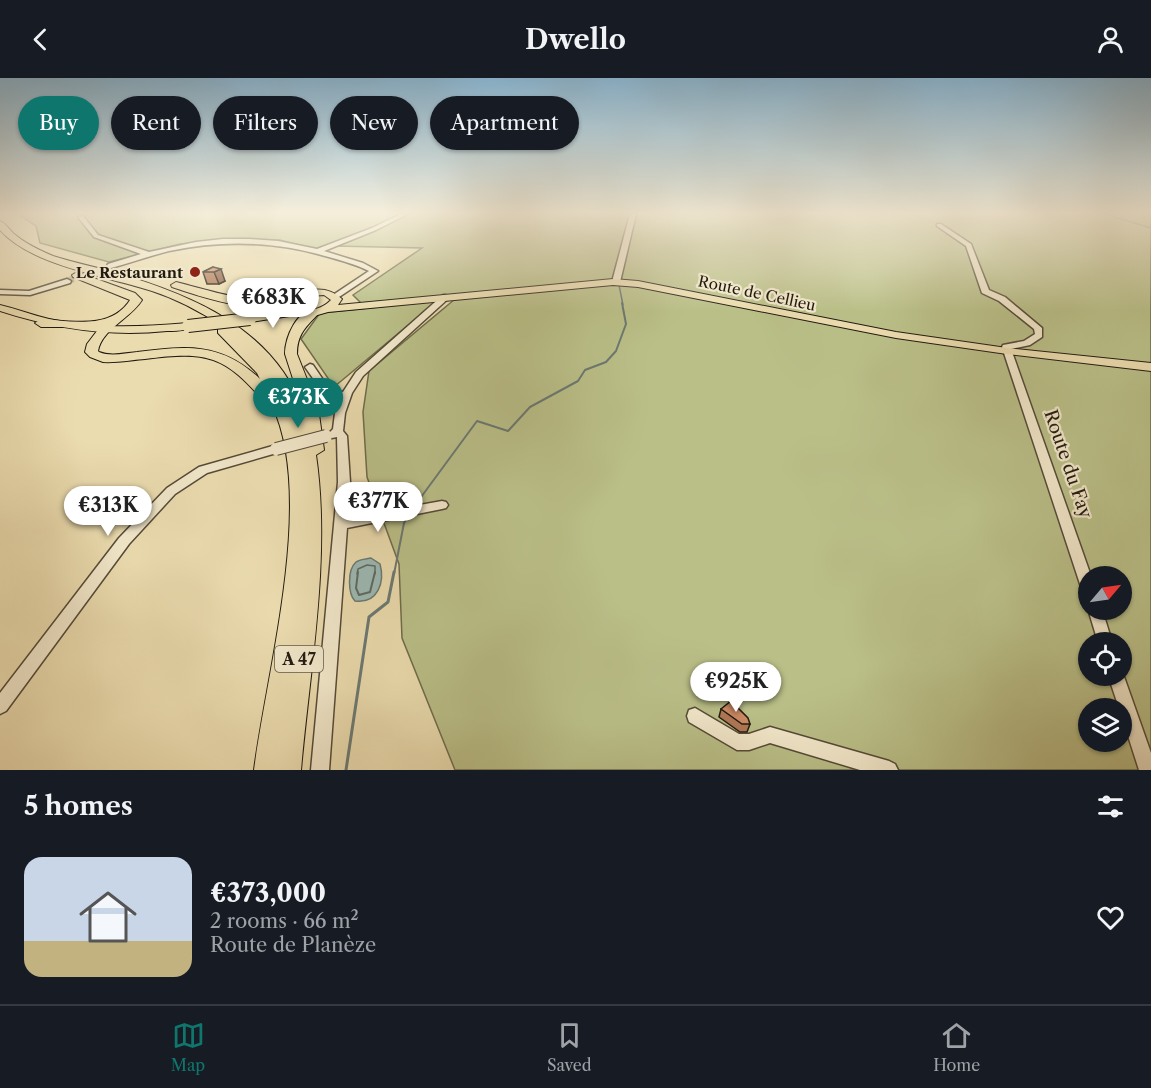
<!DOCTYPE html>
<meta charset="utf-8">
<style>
:root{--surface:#171b24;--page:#20242c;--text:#f1f3f6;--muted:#9ea1a6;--line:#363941;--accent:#0f766e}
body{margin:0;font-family:"Libre Caslon Text",serif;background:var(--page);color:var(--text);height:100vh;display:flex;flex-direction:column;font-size:22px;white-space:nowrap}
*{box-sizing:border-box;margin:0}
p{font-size:20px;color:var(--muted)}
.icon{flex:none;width:33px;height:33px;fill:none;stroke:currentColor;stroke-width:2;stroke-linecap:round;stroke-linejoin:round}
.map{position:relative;height:692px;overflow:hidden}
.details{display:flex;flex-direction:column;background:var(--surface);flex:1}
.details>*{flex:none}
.hud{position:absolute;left:18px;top:18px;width:600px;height:54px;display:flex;gap:12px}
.needle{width:39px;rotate:61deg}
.tools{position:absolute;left:1078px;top:488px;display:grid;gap:12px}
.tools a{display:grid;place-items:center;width:54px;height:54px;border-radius:50%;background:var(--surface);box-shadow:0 2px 4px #0004;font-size:30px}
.price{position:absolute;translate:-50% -51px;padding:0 14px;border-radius:21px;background:#fff;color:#222;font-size:20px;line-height:39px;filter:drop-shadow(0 2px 3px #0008)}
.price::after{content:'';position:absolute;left:50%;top:36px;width:18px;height:14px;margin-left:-9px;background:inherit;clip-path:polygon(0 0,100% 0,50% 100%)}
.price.current{background:var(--accent);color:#fff}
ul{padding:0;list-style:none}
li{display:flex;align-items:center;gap:18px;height:150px;padding:0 24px}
li span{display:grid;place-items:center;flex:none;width:168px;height:120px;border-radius:18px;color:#555}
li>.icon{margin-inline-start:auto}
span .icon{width:72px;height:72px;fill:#fffc;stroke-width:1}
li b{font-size:26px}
h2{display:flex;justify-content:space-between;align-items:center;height:72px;padding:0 24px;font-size:26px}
.chip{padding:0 21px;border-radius:27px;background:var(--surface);box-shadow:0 2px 4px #0004;font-size:21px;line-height:54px}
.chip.current{background:var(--accent);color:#fff}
header{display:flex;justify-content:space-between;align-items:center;height:78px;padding:0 24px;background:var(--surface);font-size:27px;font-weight:700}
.dock{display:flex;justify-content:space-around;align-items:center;height:84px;border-top:2px solid var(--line);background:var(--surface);font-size:16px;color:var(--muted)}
.dock a{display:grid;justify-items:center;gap:3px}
.dock .current{color:var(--accent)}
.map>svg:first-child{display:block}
.green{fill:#babf88;stroke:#6e6c4c;stroke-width:1.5;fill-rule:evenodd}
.water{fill:#9cb9b4;stroke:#6b7973;stroke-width:1.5}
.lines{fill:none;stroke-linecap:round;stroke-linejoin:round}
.shore-far1{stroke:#5e6a62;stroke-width:1.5}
.shore{stroke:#5e6a62;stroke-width:2}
.stream-far2{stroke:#6b7973;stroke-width:1.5}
.stream-far1{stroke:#6b7973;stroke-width:2}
.stream{stroke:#6b7973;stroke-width:3}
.minor-tunnel{stroke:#c3b58f;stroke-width:7;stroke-dasharray:7 4;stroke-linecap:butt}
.minor-casing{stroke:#544a38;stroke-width:3}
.major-casing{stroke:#211a11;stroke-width:2}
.highway-casing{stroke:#211a11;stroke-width:2}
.minor{fill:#f2e8cb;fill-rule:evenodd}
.major{fill:#ebdcaf;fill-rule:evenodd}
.highway{fill:#ebdcaf;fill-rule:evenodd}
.minor-bridge-casing{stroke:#544a38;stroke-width:14;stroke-linecap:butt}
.major-bridge-casing{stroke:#211a11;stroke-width:14;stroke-linecap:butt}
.minor-bridge{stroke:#f2e8cb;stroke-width:12}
.major-bridge{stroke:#ebdcaf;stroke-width:12}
.wall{fill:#b07856;stroke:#211a11;stroke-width:1.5}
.shaded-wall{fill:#906146;stroke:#211a11;stroke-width:1.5}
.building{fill:#cd8b64;stroke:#211a11;stroke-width:1.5}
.poi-dot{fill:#8f2418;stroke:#f2e8cb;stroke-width:2}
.labels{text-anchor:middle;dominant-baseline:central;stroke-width:4.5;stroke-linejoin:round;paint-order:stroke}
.far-poi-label{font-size:15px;font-weight:bold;fill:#211a11;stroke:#f2e8cb;text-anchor:end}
.far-street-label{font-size:15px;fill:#211a11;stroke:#f2e8cb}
.shield{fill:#f2e8cb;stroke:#605849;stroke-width:1.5}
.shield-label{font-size:16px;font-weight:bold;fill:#211a11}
.street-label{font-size:18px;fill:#211a11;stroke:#f2e8cb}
</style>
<header><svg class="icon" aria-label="back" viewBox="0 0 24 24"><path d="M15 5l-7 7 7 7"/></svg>Dwello<svg class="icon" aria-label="person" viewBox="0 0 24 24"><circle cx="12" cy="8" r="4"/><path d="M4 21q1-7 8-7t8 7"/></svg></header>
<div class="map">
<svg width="1151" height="692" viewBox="0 0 1151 692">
<rect width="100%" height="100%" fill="#ebdcaf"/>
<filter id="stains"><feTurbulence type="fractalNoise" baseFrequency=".00333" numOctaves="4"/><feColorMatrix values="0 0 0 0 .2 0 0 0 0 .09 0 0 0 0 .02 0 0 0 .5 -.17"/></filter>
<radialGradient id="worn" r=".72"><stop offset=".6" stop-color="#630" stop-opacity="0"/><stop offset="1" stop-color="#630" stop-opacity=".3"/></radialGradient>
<g class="green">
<path d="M18,136H1151V692H455L402,560L399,486L367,399L363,334L369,293L461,216L361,225L353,217L422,170L336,168L318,172L280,162H221L180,166L109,184L40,165L36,148ZM1089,498H1122V531H1089ZM1089,564H1122V597H1089ZM1089,630H1122V663H1089Z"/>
<polygon points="437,223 334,309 301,261 320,235"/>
</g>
<path class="water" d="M371,480L380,486C385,504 378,526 355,523C348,516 347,492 356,484C360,481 366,481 371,480Z"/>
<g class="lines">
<polyline class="shore-far1" points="357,496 358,491 367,487 375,488 375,496"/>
<polyline class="shore" points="358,494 356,510 359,517 370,514 375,494"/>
<g class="stream-far2">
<polyline points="1105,136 1151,150"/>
<polyline points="619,207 623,227"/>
</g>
<g class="stream-far1">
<polyline points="413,430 477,343 508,353 530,329 578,303 585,292 606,284 616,273 626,246 622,225"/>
<polyline points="394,496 404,445 410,435"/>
</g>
<polyline class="stream" points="346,692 369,539 388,524 394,494"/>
<polyline class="minor-tunnel" points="67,203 111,188"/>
<defs>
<g id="minor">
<path d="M401,136H408L376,152L324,173L363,185L378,193L336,221H333V217L369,193C355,186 340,182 325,178C273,163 222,162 169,173C149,178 130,185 111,190L107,188L108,186L141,176L94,159L78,139L83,138L98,157L149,174L196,164L223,161H250L278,163L317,171L372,150Z"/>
<polygon points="630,136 636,136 620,204 616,206 612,204"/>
<polygon points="937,146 941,146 971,166 989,212 1005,219 1042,250 1042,259 1030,267 1011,271 1091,498 1089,498 1089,518 1084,516 1082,512 1002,269 1003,267 1024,263 1035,256 1034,251 999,223 982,215 966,168 937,148"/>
<polygon points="67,201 71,203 70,205 30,217 0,216 0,212 29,213"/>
<polygon points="443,217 446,217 450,219 363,298 352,315 345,335 343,353 347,358 350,404 347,440 442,423 446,424 448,427 446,430 442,431 347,450 329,692 311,692 338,404 337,359 332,360 327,357 333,351 335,335 341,319 324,316 305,289 310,286 313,287 330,312 343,314 356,294"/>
<polygon points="276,367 282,371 280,374 207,395 175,416 129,466 6,633 0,636 0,615 119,460 167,410 199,389"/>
<polygon points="1089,529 1089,531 1102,531 1112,564 1098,564 1088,531"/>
<polygon points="1122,593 1151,675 1151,692 1139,692 1122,639 1122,630 1119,630 1108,597 1122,597"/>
<polygon points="695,630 739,656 749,656 770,649 889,683 895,686 898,692 860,692 770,665 749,672 737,672 689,644 687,638 689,632"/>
</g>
<g id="major">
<path d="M613,201L638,203L896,254L1007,270L1151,285V293L1007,276L896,260L638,209L613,207L328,234L314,238L296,237L250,244L245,241L250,238L286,232L283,229L286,221C305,212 325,205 342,221L338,227ZM324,217L331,222C321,232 307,235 294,228L295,225L310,218Z"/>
<path d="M0,227C17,231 32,237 49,241C95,251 141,249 188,245L193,248C187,253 175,253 167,253C109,259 55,251 0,233Z"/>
</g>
<g id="highway">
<path d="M0,143C6,146 9,151 13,155C24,165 39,172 53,178C72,184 91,188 110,193C190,216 275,250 304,335L285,276C285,260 297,229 317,233L319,235C306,249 297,256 297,276L318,329L324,372L316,377C331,478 310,590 301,692H254C267,591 316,420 272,327L266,326C225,277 207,273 145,281C131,282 117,285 103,284L90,279L85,274L87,266L100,249H41L35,245L41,241C71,243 111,252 130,222L73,199L72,197L77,194L135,215L142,222C130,241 102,251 98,273L99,274C111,279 125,275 137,274C187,268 221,264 260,301L257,295L218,255V249L222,248C201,234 177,221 152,213C106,198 32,188 0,152Z"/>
<path d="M176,204C217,214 251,228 293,218L299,221C273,243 201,219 172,209L171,207Z"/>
</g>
</defs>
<use href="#minor" class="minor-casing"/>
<use href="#major" class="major-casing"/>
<use href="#highway" class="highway-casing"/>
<use href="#minor" class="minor"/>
<use href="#major" class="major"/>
<use href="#highway" class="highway"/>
<defs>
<polyline id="minor-bridge" points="276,371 326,358"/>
<polyline id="major-bridge" points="188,248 250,241"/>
</defs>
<use href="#minor-bridge" class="minor-bridge-casing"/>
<use href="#major-bridge" class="major-bridge-casing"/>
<use href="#minor-bridge" class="minor-bridge"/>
<use href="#major-bridge" class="major-bridge"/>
</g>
<g class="wall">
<polygon points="213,189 225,203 219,206 207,206 203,194"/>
<polygon points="721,631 750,646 747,654 740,654 719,639"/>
</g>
<polygon class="shaded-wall" points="221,191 225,203 219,206 214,194"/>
<g class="building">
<polygon points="213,189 221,191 214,194 203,194"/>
<polygon points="731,623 748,640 750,646 742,646 721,631"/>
</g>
<linearGradient id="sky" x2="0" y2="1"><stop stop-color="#89b6d3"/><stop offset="0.58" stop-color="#f6efdb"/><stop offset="1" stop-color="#f6efdb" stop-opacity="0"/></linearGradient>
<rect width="1151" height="233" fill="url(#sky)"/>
<circle class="poi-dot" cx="195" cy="194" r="6"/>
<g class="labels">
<g class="far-poi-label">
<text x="183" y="194">Le Restaurant</text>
</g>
<g class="far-street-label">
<text transform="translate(757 215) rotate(12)">Route de Cellieu</text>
</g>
<rect class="shield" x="275" y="568" width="48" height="26" rx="4.5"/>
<g class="shield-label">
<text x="299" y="581">A 47</text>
</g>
<g class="street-label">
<text transform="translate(1068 386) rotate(71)">Route du Fay</text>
</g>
</g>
<rect width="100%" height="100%" filter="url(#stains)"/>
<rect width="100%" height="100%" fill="url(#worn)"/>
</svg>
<div class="tools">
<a><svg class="needle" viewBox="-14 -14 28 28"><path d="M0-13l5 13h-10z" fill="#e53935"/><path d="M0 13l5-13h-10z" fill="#9ea1a6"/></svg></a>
<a><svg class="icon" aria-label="locate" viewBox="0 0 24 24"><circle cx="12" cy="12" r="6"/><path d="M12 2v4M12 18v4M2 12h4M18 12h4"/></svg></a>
<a><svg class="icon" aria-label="layers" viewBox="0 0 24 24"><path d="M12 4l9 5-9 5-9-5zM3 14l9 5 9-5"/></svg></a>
</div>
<b class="price" style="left:273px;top:251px">€683K</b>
<b class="price current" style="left:298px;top:351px">€373K</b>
<b class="price" style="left:378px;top:455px">€377K</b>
<b class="price" style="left:108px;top:459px">€313K</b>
<b class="price" style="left:736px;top:635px">€925K</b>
<div class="hud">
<a class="chip current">Buy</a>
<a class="chip">Rent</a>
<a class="chip">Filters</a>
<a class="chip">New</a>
<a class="chip">Apartment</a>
</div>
</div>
<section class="details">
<h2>5 homes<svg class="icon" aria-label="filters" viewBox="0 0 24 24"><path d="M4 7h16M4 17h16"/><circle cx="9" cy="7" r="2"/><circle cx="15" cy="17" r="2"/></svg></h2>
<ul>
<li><span style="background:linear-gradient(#c9d6e8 70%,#c2b280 0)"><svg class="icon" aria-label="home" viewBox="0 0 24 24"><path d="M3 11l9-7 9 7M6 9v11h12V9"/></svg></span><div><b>€373,000</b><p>2 rooms · 66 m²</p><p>Route de Planèze</p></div><svg class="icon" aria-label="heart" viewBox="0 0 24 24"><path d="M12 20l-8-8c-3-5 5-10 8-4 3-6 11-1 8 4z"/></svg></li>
</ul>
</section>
<nav class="dock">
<a class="current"><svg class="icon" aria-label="map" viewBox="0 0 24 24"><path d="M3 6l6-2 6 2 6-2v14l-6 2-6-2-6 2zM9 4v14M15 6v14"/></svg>Map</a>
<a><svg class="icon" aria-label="saved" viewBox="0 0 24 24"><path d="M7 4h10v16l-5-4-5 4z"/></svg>Saved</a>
<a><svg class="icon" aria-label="home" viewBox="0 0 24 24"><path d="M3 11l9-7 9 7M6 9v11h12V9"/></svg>Home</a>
</nav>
